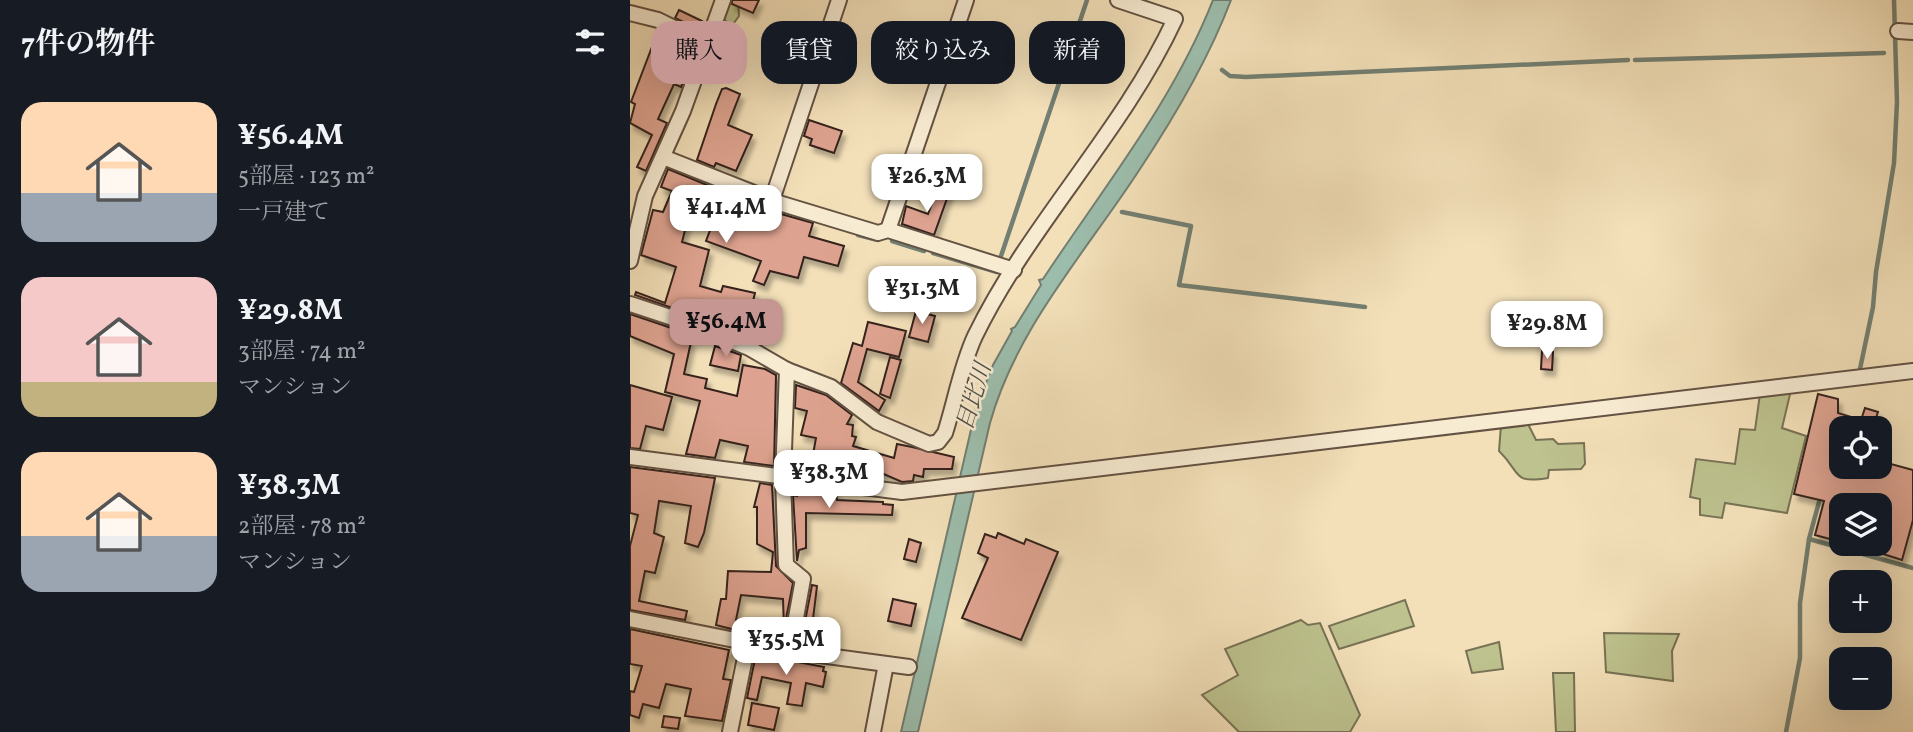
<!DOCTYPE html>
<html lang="ja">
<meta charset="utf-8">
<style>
:root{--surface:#171b24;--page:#242831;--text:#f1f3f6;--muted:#9ea1a6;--accent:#c59692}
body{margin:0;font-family:Vollkorn,"Noto Serif JP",serif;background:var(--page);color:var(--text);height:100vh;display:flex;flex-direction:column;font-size:26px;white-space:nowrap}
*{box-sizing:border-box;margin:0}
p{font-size:23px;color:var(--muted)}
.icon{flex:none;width:38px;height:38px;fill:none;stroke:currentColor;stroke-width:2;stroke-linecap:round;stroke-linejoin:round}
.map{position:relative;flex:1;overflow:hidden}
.panel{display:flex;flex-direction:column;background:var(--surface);width:630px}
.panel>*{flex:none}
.banner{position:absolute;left:21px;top:21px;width:665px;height:63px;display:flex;gap:14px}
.tools{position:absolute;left:1199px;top:416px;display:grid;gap:14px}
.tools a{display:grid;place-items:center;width:63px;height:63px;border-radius:14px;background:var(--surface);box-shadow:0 7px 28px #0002;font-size:35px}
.price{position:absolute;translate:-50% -60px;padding:0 16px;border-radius:14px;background:#fff;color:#222;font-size:23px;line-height:46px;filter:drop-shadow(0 2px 4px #0008)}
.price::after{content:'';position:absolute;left:50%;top:42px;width:21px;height:16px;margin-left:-10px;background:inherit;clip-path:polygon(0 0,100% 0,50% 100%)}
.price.on{background:var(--accent);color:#111}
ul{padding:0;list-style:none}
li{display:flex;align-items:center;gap:21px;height:175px;padding:0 21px}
li span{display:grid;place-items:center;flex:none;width:196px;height:140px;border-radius:21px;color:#555}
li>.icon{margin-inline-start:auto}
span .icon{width:84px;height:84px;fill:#fffc;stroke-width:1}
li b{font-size:30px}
h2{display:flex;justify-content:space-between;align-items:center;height:84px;padding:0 21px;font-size:30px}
.chip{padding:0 24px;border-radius:21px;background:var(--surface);box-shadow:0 7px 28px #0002;font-size:24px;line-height:63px}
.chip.on{background:var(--accent);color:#111}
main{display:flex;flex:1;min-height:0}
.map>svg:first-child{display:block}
.green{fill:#bdc28e;stroke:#787255;stroke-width:2}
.water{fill:#9cbdac;stroke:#727f72;stroke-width:2}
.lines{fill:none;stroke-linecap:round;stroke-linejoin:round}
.stream{stroke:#727f72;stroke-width:4.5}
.building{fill:#dea390;stroke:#34231c;stroke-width:2;filter:url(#shadow)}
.minor-casing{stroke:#645243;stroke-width:18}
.minor{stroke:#f7ebd2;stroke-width:14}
.labels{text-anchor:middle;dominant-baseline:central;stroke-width:5;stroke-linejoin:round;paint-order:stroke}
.water-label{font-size:23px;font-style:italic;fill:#535147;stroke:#f7ebd2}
</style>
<main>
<section class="panel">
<h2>7件の物件<svg class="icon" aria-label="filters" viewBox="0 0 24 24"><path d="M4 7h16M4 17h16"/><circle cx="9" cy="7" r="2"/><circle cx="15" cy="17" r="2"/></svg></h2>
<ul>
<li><span style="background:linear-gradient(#ffd9b3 65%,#9aa5b1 0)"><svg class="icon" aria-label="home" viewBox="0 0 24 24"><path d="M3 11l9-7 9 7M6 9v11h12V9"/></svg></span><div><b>¥56.4M</b><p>5部屋 · 123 m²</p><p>一戸建て</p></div></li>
<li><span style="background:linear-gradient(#f6c9c9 75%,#c2b280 0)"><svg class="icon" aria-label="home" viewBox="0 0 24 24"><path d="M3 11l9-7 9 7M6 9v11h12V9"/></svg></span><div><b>¥29.8M</b><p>3部屋 · 74 m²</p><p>マンション</p></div></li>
<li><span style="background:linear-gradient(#ffd9b3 60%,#9aa5b1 0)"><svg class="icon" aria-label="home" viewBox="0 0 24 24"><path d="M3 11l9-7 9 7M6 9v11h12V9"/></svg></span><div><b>¥38.3M</b><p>2部屋 · 78 m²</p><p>マンション</p></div></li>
</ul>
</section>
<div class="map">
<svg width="1283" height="732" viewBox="0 0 1283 732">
<defs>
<filter id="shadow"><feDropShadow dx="3.5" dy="6" stdDeviation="2" flood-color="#0004"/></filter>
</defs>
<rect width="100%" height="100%" fill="#f3e0b9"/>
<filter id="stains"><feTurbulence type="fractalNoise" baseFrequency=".00286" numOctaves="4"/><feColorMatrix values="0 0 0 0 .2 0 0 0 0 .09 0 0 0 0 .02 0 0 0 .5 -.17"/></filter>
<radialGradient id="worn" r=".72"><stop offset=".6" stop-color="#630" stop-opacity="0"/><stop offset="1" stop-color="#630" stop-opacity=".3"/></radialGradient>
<g class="green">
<polygon points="101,0 108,0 109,16 101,27 94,19"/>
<polygon points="1161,390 1152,428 1176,436 1157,513 1095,503 1092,518 1070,515 1070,499 1060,497 1066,459 1105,464 1110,429 1125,430 1130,394"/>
<path d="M897,422L906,440L923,439L928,444L954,443L955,464L951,469L919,470L918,478C881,484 892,473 869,451L871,425Z"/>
<polygon points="775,600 784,626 709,649 699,626"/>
<polygon points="671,620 678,625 690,623 730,715 720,732 609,732 572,695 608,675 595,649"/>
<polygon points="974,633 1049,634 1042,651 1043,681 976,672"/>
<polygon points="869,642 873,669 842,673 836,651"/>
<polygon points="923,673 944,673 945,732 926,732"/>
</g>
<path class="water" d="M583,0H601C578,61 544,118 508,172C455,253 386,329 360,423L288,732H271L346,408L363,365L382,331L381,329L385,327L411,285L409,280L413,279C473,188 543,102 583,0Z"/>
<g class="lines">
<g class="stream">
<polyline points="1005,60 1254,53"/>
<polyline points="592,70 600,76 616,77 998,60"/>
<polyline points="492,212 561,226 549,285 735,307"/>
<polyline points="228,235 248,240"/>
<polyline points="262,241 294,251"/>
<polyline points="303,253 367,272"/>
<polyline points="370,259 457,0"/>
<polyline points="1230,369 1243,307 1246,272 1264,163 1267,102 1264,0"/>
<polyline points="1179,539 1283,568"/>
<polyline points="1156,732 1170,658 1170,603 1179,539 1189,502"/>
</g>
</g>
<g class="building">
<polygon points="102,0 129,0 123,13 102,4"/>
<polygon points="49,10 72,21 68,29 45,18"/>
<polygon points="28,31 62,47 55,62 60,64 51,87 44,84 28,119 37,123 16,171 7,167 22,135 0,123 5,104 1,102"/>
<polygon points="96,88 110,94 98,125 122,135 106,171 86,163 84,167 67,160 86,104 92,89"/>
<polygon points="179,120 212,131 204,153 180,145 182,139 174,136"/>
<polygon points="38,169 99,194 94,207 120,217 121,215 141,223 144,212 183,223 179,236 214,246 208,266 174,257 168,278 140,271 134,285 123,281 131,261 76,241 87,212 62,203 52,242 79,250 70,286 91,292 93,286 125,293 120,313 70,300 65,316 5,295 6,292 35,303 46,267 11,255 23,210 33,212 42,191 31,187"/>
<polygon points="308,187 320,190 304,235 272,224 276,206 298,214"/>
<polygon points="286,311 305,316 298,342 279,337"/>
<polygon points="0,314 59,334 57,341 61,342 54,374 77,379 75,388 107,396 113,365 135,369 146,375 144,466 114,462 118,446 90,440 85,458 56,454 70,401 35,392 44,354 0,336"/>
<polygon points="238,322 276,331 269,357 237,349 228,382 255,400 249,411 211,383 223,343 232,346"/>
<polygon points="85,346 111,355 108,371 80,365"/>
<polygon points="912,351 923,352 922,370 911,369"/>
<polygon points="260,357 271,360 260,398 250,394"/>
<polygon points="0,385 42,397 33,430 16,426 10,449 0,448"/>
<polygon points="166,385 196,395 222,415 217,424 223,425 222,436 226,437 223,446 264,458 267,444 282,447 324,457 322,469 294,469 293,477 284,475 283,481 272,482 219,459 216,467 195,460 193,472 180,471 186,438 171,435 177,411 165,408"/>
<polygon points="1188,394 1208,399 1208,413 1231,420 1235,408 1248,412 1244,424 1250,429 1211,429 1211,467 1250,467 1250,461 1283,470 1283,520 1272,560 1250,553 1250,506 1211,506 1211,542 1185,535 1194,501 1164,494"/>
<polygon points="0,467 85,478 74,533 68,547 55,543 61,506 29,501 24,533 34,537 25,573 15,571 9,601 57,611 55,620 0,610 0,546 8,515 0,513"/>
<polygon points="130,483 142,485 146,566 163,583 154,629 153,599 111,595 106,620 115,621 113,632 86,625 91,599 96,599 98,571 141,572 143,552 127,544 127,507 124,507"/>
<polygon points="177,489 206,493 207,500 253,502 253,504 263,505 262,515 176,513 176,548 169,550 167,561 163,495 167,496 168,491"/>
<polygon points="368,533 394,544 396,539 428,552 391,640 332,618 358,558 348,553 355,534 366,538"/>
<polygon points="279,539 291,543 286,562 274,559"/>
<polygon points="182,585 187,586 183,619 196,621 193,636 173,632"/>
<polygon points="263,599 286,604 281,626 258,621"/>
<polygon points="0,629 99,650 93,679 101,680 92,721 55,716 61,689 36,684 29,708 13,704 9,718 0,715 0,691 4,692 12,666 0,664"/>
<polygon points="126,654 194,667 193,671 196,672 193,687 176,683 172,706 157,704 161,683 132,677 127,700 117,698"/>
<polygon points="122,703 149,708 144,730 118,725"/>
<polygon points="34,716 50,718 48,729 32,727"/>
</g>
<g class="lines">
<defs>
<g id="minor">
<polyline points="0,13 28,20 77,44"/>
<polyline points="1268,31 1283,32"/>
<polyline points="33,157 149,203 248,233 258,230 384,270"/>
<polyline points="142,200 209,0"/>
<polyline points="258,230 336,0"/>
<polyline points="0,261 15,196 53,111 93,0"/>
<path d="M0,304L55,322L119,348L157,370L201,387L247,422L299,444L308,442L315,433C325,402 331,366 345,336C400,223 492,133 545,19L488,0"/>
<polyline points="157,370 153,477 156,565 173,579 160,651"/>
<polyline points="0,457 272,492 1283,371"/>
<polyline points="0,619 160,651 279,667"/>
<polyline points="100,732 118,643"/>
<polyline points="243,732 256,664"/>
</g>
</defs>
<use href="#minor" class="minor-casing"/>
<use href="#minor" class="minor"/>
</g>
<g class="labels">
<g class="water-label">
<text transform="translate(345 397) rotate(-73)">目比川</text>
</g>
</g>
<rect width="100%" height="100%" filter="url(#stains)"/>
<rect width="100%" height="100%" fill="url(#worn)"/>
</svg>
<div class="tools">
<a><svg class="icon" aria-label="locate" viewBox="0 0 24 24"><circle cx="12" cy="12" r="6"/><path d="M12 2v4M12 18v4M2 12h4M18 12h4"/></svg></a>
<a><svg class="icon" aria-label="layers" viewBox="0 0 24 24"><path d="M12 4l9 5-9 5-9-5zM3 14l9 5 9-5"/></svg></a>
<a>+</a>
<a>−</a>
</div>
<b class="price" style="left:297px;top:214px">¥26.3M</b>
<b class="price" style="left:96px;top:245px">¥41.4M</b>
<b class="price" style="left:292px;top:326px">¥31.3M</b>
<b class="price on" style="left:96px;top:359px">¥56.4M</b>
<b class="price" style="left:917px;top:361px">¥29.8M</b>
<b class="price" style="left:199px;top:510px">¥38.3M</b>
<b class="price" style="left:156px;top:677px">¥35.5M</b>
<div class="banner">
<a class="chip on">購入</a>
<a class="chip">賃貸</a>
<a class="chip">絞り込み</a>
<a class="chip">新着</a>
</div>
</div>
</main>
